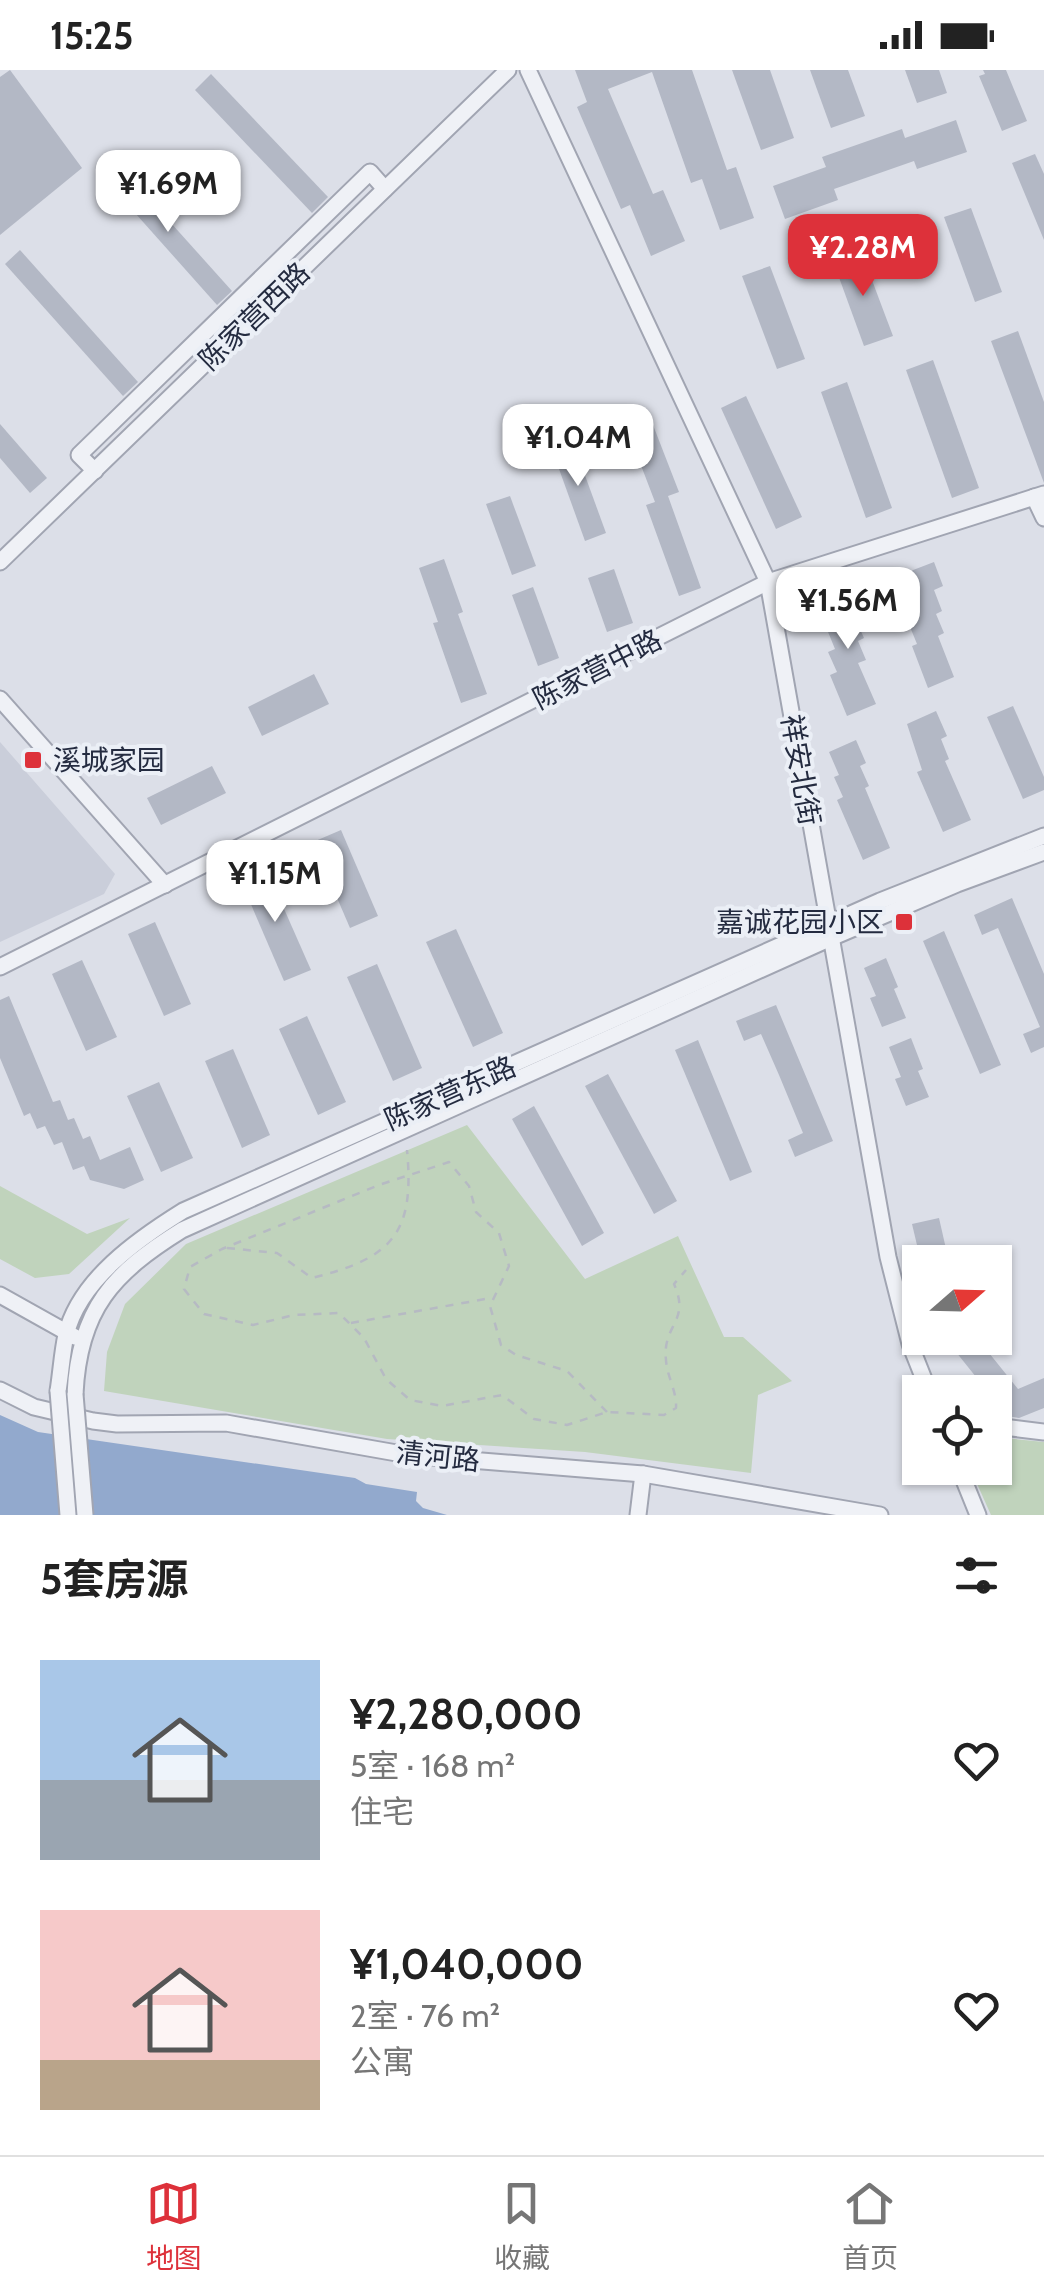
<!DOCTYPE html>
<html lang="zh">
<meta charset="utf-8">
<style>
:root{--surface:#fff;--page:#f2f2f2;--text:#222;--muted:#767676;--line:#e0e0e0;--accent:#dd313a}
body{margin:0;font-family:Cabin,"Noto Sans SC",sans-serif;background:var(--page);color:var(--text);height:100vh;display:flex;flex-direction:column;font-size:38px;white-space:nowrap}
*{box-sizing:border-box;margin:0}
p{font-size:32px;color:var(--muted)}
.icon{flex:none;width:55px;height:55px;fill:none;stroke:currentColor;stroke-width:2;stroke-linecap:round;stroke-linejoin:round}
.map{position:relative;height:1445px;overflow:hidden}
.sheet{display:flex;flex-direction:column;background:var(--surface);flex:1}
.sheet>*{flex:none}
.needle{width:65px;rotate:70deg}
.buttons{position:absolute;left:902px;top:1175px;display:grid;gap:20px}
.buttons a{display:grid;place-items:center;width:110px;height:110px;border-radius:0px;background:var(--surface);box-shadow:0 2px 8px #0004;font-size:50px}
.price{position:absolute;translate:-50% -85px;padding:0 22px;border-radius:20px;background:#fff;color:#222;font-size:32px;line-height:65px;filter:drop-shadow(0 2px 5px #0008)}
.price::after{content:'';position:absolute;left:50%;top:60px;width:30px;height:22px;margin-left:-15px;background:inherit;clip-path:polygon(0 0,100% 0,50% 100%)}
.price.current{background:var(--accent);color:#fff}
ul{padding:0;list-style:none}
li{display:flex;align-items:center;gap:30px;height:250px;padding:0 40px}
li span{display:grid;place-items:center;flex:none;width:280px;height:200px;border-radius:0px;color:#555}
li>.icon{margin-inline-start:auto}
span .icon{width:120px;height:120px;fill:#fffc;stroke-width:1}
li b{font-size:42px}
h2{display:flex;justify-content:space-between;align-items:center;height:120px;padding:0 40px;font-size:42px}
.status{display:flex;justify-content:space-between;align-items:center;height:70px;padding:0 50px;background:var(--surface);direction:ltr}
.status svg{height:28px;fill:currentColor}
.tab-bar{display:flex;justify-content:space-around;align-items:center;height:140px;border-top:2px solid var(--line);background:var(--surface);font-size:28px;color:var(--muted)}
.tab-bar a{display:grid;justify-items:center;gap:5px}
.tab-bar .current{color:var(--accent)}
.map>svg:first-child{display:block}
.built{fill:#caceda}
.green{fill:#c0d3bc}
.water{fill:#92a9cd}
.building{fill:#b3b8c5}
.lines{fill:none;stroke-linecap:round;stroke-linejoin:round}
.minor-casing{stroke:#a1a5b2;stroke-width:19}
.path{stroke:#b6bac3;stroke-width:2.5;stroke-dasharray:8 8;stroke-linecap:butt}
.minor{stroke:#eff1f6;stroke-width:15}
.minor-bridge-casing{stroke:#a1a5b2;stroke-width:19;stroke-linecap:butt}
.minor-bridge{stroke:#eff1f6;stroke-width:15}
.poi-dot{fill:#dd313a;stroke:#ebeff6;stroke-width:4}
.labels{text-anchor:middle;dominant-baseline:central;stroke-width:8;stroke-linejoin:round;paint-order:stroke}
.street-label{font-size:28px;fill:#242b40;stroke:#ebeff6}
.poi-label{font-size:28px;fill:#242b40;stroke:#ebeff6;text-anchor:start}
</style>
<div class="status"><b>15:25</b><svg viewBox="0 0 49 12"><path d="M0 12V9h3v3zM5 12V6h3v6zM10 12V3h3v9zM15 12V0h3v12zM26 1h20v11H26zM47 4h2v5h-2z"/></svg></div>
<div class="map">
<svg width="1044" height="1445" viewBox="0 0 1044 1445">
<rect width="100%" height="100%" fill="#dcdfe8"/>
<polygon class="built" points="0,672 115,804 104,824 0,872"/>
<g class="green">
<polygon points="467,1055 585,1209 678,1166 724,1267 743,1267 792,1311 758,1325 751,1403 585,1382 387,1369 104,1321 107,1282 125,1234 186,1174"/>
<polygon points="0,1116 87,1164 130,1148 69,1204 35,1208 0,1189"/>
<polygon points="995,1367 1044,1372 1044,1445 991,1445 970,1398 995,1398"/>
</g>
<polygon class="water" points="0,1345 38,1362 355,1408 366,1414 417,1422 416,1431 423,1438 447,1445 0,1445"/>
<g class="building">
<polygon points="10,0 82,98 0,165 0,7"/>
<polygon points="575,0 692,0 727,100 736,97 754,148 720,160 702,109 691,113 652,2 608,19 653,124 663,120 685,171 651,186 630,135 621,139 577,37 587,32"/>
<polygon points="732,0 770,0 794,68 761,80"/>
<polygon points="810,0 848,0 865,46 831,58"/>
<polygon points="905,0 939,0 947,23 917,33"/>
<polygon points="983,0 1006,0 1027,51 1002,61 979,6 985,4"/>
<polygon points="211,4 328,127 312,143 195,20"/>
<polygon points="956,50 967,82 917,99 914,91 834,119 838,130 785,149 773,116 826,97 822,87 902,59 905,68"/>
<polygon points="1035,84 1044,104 1044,170 1012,93"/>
<polygon points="118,94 232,221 217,235 103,107"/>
<polygon points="971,138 1002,222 975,232 944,147"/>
<polygon points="20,180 138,312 123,326 5,194"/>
<polygon points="861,181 893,266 864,276 833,191"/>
<polygon points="770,196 805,289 777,299 742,206"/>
<polygon points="1018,261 1044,332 1044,413 991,271"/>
<polygon points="933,290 979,418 952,428 906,300"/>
<polygon points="847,312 892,438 866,448 821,322"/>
<polygon points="746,326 802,447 776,459 721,338"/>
<polygon points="0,354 47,408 30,423 0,388"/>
<polygon points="653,355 679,422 668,426 701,518 679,526 646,435 655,432 629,364"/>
<polygon points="571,367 606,463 585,471 550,374"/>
<polygon points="510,426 536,496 512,505 486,434"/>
<polygon points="444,489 463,542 458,544 487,624 461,633 433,553 438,552 419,498"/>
<polygon points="934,492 943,516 934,520 942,541 936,544 944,563 938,566 954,607 928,618 912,576 917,574 908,552 915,549 906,527 916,523 908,502"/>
<polygon points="614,499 633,553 607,562 588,508"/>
<polygon points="533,517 559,588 538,596 512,525"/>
<polygon points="854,517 865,543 855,548 864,568 858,571 866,590 858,593 876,634 847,646 830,605 837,602 828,582 835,579 826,557 835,553 825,530"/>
<polygon points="314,604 329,634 262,666 248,637"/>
<polygon points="1013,636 1044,707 1044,720 1023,729 987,647"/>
<polygon points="936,641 947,666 941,669 949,689 945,691 971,750 943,762 917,702 922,700 907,654"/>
<polygon points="856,670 866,693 860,696 869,716 865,718 890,778 863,790 837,730 843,727 834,707 839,705 829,682"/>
<polygon points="212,696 226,723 161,755 147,728"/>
<polygon points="341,760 378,846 350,858 313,772"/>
<polygon points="266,798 311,900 284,911 240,809"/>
<polygon points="1012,828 1044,904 1044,977 1031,983 1023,964 1040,957 998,858 982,865 974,845"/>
<polygon points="155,852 191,934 164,946 128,864"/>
<polygon points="456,859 503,963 473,977 426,872"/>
<polygon points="944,861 1001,995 980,1004 923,871"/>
<polygon points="886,888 898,917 894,919 906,948 882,957 870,928 876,926 864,898"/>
<polygon points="82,890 117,967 86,981 52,904"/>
<polygon points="377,894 422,998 393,1011 347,907"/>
<polygon points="9,926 53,1032 60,1030 68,1050 74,1048 83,1069 90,1066 100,1090 130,1077 144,1110 124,1119 90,1110 84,1096 73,1100 62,1072 54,1075 45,1056 37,1059 30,1043 24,1046 0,988 0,930"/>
<polygon points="776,935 833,1071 795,1087 788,1070 803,1063 779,1005 761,964 744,971 736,951"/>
<polygon points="307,946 346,1032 318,1045 279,959"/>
<polygon points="911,968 923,999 918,1001 929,1027 906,1036 895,1009 901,1007 889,977"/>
<polygon points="698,970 752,1102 730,1111 675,980"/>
<polygon points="233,979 270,1065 242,1078 205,991"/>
<polygon points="608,1004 677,1131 654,1144 585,1016"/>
<polygon points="159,1012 193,1088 161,1102 127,1026"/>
<polygon points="534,1036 604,1163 582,1176 512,1049"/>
<polygon points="939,1148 949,1192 921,1192 912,1154"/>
<polygon points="963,1268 977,1268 1018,1319 1044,1308 1044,1338 1019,1348 1007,1346 995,1331 995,1322 988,1322 952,1277"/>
</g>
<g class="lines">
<defs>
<g id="minor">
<polyline points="528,0 768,512 888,1187 910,1274 929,1322"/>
<polyline points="95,401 79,385 370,102 385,119"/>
<polyline points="1034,427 1044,448"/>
<polyline points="0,492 508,0"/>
<polyline points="0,629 165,815"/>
<polyline points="0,897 768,512 1044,424"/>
<polyline points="0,1225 75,1267"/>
<polyline points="0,1320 34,1337 93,1351 117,1354 226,1353 408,1385 643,1404 880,1445"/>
<path d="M58,1321C61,1303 62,1283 66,1265C79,1210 138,1169 183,1141L880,831L1044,766"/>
<path d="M75,1324C79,1239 113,1203 182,1160L831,868L957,814L1044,782"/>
<polyline points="995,1356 1044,1362"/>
<polyline points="959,1398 978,1445"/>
<polyline points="638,1445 643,1404"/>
</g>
</defs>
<use href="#minor" class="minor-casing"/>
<g class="path">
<path d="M227,1178L277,1183L312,1208C392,1188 415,1164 407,1080"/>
<polyline points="351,1253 491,1228"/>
<path d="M607,1342L567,1301L516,1285L501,1275L490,1236L509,1196L499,1163L476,1142L469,1116L449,1092L379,1115L222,1179L190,1197L184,1219L204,1244L253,1255L294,1245L339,1243L364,1268L386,1309L410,1330L442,1336L502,1325L534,1349L567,1355L607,1342L664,1345L676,1338C677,1321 667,1307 666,1290C662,1254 691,1252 674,1214L686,1200"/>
</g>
<use href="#minor" class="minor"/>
<defs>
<g id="minor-bridge">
<polyline points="58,1321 68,1445"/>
<polyline points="75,1324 85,1445"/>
</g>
</defs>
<use href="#minor-bridge" class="minor-bridge-casing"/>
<use href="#minor-bridge" class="minor-bridge"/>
</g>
<g class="poi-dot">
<rect x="23" y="680" width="20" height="20" rx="5"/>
<rect x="894" y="842" width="20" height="20" rx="5"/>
</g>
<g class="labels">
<g class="street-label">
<text transform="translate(254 246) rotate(-44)">陈家营西路</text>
<text transform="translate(597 599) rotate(-27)">陈家营中路</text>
<text transform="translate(801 700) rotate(80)">祥安北街</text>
<text transform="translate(450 1023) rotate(-24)">陈家营东路</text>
<text transform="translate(438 1386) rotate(6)">清河路</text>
</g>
<g class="poi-label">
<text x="53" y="690">溪城家园</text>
<text x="884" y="852" text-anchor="end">嘉诚花园小区</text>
</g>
</g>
</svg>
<div class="buttons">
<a><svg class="needle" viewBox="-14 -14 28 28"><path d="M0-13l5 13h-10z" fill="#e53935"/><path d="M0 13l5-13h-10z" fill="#767676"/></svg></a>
<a><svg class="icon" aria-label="locate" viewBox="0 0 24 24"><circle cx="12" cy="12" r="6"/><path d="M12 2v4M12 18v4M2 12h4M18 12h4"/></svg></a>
</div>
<b class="price" style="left:168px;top:165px">¥1.69M</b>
<b class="price current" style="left:863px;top:229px">¥2.28M</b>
<b class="price" style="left:578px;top:419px">¥1.04M</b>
<b class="price" style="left:848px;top:582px">¥1.56M</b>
<b class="price" style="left:275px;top:855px">¥1.15M</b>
</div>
<section class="sheet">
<h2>5套房源<svg class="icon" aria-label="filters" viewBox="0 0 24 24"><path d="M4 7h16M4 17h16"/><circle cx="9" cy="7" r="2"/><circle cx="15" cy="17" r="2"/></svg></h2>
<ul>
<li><span style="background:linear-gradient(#a9c7e8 60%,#9aa5b1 0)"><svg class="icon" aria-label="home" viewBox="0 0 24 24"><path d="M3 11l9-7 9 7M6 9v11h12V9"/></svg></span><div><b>¥2,280,000</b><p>5室 · 168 m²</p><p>住宅</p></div><svg class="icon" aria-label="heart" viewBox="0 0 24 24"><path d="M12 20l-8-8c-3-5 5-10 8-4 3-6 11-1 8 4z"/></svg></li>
<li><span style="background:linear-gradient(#f6c9c9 75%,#b9a48a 0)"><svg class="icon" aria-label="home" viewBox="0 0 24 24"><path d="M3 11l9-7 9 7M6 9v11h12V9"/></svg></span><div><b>¥1,040,000</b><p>2室 · 76 m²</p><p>公寓</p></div><svg class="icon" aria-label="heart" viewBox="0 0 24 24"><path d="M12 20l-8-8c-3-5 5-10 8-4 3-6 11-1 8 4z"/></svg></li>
</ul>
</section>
<nav class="tab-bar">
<a class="current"><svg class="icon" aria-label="map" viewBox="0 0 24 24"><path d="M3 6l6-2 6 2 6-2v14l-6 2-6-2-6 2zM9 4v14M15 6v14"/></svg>地图</a>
<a><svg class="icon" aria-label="saved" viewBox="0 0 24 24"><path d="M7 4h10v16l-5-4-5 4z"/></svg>收藏</a>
<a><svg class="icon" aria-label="home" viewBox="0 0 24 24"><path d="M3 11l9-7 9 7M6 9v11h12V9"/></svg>首页</a>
</nav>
